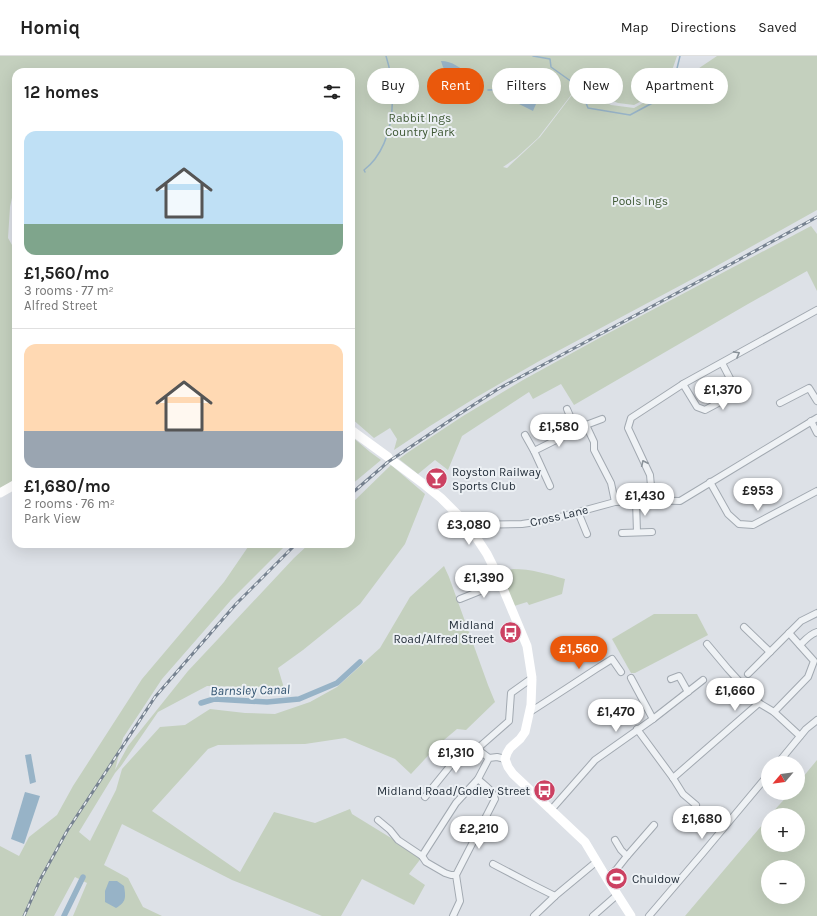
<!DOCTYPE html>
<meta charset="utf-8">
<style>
:root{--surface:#fff;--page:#f2f2f2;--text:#222;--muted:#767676;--line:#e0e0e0;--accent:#ea580c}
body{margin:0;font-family:Karla,sans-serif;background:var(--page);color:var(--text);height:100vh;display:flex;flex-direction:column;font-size:15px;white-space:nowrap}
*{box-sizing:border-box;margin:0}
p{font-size:13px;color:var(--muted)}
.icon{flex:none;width:22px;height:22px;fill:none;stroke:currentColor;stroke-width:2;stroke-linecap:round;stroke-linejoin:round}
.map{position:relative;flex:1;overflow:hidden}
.drawer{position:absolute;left:12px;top:12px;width:343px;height:480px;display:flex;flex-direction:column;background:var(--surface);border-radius:12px;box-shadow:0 4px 16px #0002}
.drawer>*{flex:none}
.banner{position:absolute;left:367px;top:12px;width:380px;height:36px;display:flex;gap:8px}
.needle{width:26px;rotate:241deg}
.buttons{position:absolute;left:761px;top:700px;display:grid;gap:8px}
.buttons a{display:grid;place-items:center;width:44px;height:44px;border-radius:50%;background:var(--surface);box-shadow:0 4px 16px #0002;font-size:20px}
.price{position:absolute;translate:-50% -34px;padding:0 9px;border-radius:14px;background:#fff;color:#222;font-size:13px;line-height:26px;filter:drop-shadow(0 1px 2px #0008)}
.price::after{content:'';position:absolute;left:50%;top:24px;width:12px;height:9px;margin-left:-6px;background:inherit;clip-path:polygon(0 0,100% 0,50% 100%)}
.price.active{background:var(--accent);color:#fff}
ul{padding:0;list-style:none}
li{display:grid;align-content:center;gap:8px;height:212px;padding:0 12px}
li+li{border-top:1px solid var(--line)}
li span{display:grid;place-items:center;height:124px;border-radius:12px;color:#555}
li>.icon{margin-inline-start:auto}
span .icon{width:72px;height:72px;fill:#fffc;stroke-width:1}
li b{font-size:17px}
h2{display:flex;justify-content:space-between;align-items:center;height:48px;padding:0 12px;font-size:17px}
.chip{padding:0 14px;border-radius:18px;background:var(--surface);box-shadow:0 4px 16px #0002;font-size:14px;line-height:36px}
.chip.active{background:var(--accent);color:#fff}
header{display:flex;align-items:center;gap:24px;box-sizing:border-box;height:56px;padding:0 20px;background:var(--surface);border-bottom:1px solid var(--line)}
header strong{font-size:19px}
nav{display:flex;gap:22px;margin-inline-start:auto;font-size:14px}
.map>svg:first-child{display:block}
.green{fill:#c4d0be;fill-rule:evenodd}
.water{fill:#97b3c7}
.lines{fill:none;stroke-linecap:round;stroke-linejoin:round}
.stream{stroke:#97b3c7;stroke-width:1.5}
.canal{stroke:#97b3c7;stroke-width:5.5}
.street-casing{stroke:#a2a9b1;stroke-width:8}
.street{stroke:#eff2f5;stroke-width:6}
.secondary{stroke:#fff;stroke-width:9}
.rail-casing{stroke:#768290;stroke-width:3}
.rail{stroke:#ecf0f4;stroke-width:1.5;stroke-dasharray:4.5;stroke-linecap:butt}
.oneway{stroke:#8a9299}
.labels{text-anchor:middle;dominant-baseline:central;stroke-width:4;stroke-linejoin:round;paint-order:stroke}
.park-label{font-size:12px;fill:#3e5834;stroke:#ecf0f4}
.poi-label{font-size:12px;fill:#26313d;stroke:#ecf0f4;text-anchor:start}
.street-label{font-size:12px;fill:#26313d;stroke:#ecf0f4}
.water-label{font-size:13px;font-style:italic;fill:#315370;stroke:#ecf0f4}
</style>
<header>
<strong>Homiq</strong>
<nav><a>Map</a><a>Directions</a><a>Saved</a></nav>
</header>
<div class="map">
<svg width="817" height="860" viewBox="0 0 817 860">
<rect width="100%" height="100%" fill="#dde1e7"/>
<g class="green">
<path d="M0,0H677L666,32L634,49L618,47L608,43L604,45L611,49L634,52L665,35L717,0H817V154L713,212L541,304L475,342L430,370L394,394L397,383L390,372L374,382L351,362V16H16V136L13,137L10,151L8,182L16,196V423L0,433ZM578,30V31L540,81L507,112L503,111L516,102L538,82Z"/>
<polygon points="811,170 817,178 817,235 807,215 748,248 574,349 561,328 533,343 529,336 462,380 448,414 435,404 418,418 399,403 407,397 463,360 523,324 603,280"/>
<polygon points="351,380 370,396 381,404 351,429"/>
<polygon points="391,409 425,438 405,488 360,548 303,594 278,612 284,632 207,630 158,656 121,710 115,717 79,776 90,785 116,734 122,713 160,671 185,669 210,653 245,657 275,658 310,646 337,631 380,592 410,541 444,510 449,521 488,629 495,646 466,674 457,673 438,689 411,718 395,703 345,682 305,688 218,689 208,693 152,755 240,816 274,756 315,767 350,753 352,758 422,801 409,818 425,829 414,849 362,823 341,860 322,860 232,824 122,768 104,809 128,822 143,851 162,860 73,860 87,827 75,821 54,860 0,860 0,790 19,800 29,781 57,759 73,730 142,623 224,526 250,488 287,488 231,544 162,623 123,682 115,714 128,690 188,615 294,502 309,488 351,488 351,448"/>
<path d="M513,513C531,513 548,518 565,523L562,538L529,549L527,546L511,551L497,518L505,515Z"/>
<polygon points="654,558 697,558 708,579 635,617 631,617 612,583"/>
<path d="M817,704V860H685L768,762V789H798V759H770L790,737H798V727ZM768,811H798V841H768Z"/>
</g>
<g class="water">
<path d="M441,5C452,5 461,12 469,19C473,23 476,29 482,33C478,43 469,41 460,39L443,11Z"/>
<path d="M534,21L544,25L545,27L533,55L519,48C521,39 527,30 531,22Z"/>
<polygon points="31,698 36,726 30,728 25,699"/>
<polygon points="25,736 40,740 24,788 11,783"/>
<path d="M109,825H117L124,830C126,842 126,846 116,852L105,846V835Z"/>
</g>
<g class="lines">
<g class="stream">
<polyline points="533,0 550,3 551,11 572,26 578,37 584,38 586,47 588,52 630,59 671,37 680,0"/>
<polyline points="488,34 526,33"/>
<path d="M365,116L364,114C368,111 372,107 375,103C390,83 394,55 392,31C392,20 389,10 386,0"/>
</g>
<g class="canal">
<polyline points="201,647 214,643 267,646 299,643 337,627 360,606"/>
<polyline points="64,860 83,821"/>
</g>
<defs>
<g id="street">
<polyline points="683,328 697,351 705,354 733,339 735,332 722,307"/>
<polyline points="780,347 809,332 817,345"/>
<polyline points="567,353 576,374 586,369 594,386 594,394 611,427 615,446"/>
<polyline points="811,365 817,377"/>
<polyline points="586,369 602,363"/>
<polyline points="525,379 534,395 550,430"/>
<polyline points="534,395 576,374"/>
<polyline points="710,426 728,458 739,468 753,469 817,435"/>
<polyline points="649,444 651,430 650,419 628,372 631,362 683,328 817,254"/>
<polyline points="636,445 637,476"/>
<polyline points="578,456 587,478"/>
<polyline points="468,469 522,468 549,464 615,446 649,444 680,445 817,362"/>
<polyline points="622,477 652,476"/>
<polyline points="460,543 480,535 500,525"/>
<polyline points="744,571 770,596"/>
<polyline points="707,588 728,613 759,647"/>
<path d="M800,589C805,584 810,578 817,576"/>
<polyline points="748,618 801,565 817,557"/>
<polyline points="631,622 653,663"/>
<polyline points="671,623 679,620 688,636"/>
<polyline points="530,656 567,632 596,613 612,603 621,616"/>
<polyline points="774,656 808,621 814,605 789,577"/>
<polyline points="637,673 673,722 683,738 696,749"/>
<polyline points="477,693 509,665 511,637 532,622"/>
<polyline points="778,707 806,673 817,664"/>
<polyline points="673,722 759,647 774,656 800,680"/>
<polyline points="425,741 463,694 477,693 489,702"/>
<polyline points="551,754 595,704 653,663 703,624"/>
<path d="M378,764L390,774L398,784L422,800L426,806L445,817L451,819H456L495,743C494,735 484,729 478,723"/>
<polyline points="615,784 621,794 627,800"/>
<polyline points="422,800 456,747 478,723 489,702 497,701 505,703"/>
<polyline points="493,808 533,829 555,840"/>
<polyline points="606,821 616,814 627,800 654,769"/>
<polyline points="453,860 460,845 456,819"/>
<polyline points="534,860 555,840 596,806"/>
<polyline points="593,860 617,839"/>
<polyline points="649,860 702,798 768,719"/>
</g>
</defs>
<use href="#street" class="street-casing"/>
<use href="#street" class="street"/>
<g class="secondary">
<polyline points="351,374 388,401"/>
<polyline points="393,405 425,429 441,442 468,469 487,498 497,518 527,590 532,622 531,649 525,676 520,683 510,692 507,697 505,703 508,711 513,718 585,786 606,821 631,860"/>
<polyline points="0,437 16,428"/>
</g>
<defs>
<g id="rail">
<polyline points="351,438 388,406 458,359 498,333 731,208 817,161"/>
<polyline points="24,860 41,822 67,775 155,641 236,548 296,488"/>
</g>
</defs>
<use href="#rail" class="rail-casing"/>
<use href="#rail" class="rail"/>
</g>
<defs><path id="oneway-chevron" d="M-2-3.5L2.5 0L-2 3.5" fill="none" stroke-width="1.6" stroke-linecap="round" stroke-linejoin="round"/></defs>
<g class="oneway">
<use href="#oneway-chevron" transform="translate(737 298) rotate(-29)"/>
<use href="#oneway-chevron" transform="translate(644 407) rotate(-115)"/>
</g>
<defs>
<symbol id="bar-disc" viewBox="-11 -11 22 22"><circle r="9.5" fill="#cc4162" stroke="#ecf0f4"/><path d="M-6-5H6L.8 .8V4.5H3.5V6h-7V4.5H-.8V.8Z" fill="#fff"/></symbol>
<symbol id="bus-disc" viewBox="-11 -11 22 22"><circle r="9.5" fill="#cc4162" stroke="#ecf0f4"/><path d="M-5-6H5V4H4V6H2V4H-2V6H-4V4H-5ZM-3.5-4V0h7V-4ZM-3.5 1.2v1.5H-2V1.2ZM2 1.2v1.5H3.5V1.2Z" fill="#fff"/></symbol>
<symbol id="stadium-disc" viewBox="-11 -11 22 22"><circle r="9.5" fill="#cc4162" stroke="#ecf0f4"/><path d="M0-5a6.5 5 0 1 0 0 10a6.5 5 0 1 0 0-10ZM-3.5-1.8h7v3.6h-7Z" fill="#fff"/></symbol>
</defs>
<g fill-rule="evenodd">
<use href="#bar-disc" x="424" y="410" width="25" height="25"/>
<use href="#bus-disc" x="498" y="564" width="25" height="25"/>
<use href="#bus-disc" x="532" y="722" width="25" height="25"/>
<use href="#stadium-disc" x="604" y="810" width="25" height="25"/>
</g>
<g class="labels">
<g class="park-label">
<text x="420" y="62">Rabbit Ings<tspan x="420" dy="14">Country Park</tspan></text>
<text x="640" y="145">Pools Ings</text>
</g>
<g class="poi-label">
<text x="452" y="416">Royston Railway<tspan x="452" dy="14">Sports Club</tspan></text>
<text x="494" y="569" text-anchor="end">Midland<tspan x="494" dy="14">Road/Alfred Street</tspan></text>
<text x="530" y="735" text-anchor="end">Midland Road/Godley Street</text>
<text x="632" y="823">Chuldow</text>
</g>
<g class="street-label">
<text transform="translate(559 460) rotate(-13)">Cross Lane</text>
</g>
<g class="water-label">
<text transform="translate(250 634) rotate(-1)">Barnsley Canal</text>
</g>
</g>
</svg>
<div class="buttons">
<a><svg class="needle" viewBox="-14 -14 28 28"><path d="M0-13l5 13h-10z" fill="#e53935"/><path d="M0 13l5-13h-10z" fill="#767676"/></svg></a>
<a>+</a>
<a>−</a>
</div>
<b class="price" style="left:723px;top:355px">£1,370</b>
<b class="price" style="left:559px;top:392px">£1,580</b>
<b class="price" style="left:758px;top:456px">£953</b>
<b class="price" style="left:645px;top:461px">£1,430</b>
<b class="price" style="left:469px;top:490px">£3,080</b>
<b class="price" style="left:484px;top:543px">£1,390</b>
<b class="price active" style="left:579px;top:614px">£1,560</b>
<b class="price" style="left:735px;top:656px">£1,660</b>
<b class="price" style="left:616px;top:677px">£1,470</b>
<b class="price" style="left:456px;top:718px">£1,310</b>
<b class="price" style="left:702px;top:784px">£1,680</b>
<b class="price" style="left:479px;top:794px">£2,210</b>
<div class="banner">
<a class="chip">Buy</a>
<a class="chip active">Rent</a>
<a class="chip">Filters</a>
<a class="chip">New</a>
<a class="chip">Apartment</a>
</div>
<section class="drawer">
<h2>12 homes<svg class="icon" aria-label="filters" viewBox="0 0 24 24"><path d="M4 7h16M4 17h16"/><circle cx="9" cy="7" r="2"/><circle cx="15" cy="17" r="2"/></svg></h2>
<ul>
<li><span style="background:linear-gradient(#bfe0f5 75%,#7fa58c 0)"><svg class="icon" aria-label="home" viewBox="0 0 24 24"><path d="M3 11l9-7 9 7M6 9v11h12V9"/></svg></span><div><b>£1,560/mo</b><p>3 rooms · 77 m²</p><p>Alfred Street</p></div></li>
<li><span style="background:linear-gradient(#ffd9b3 70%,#9aa5b1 0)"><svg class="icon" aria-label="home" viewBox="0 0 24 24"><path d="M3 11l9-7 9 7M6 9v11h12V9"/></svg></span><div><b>£1,680/mo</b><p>2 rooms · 76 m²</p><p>Park View</p></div></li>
</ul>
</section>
</div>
